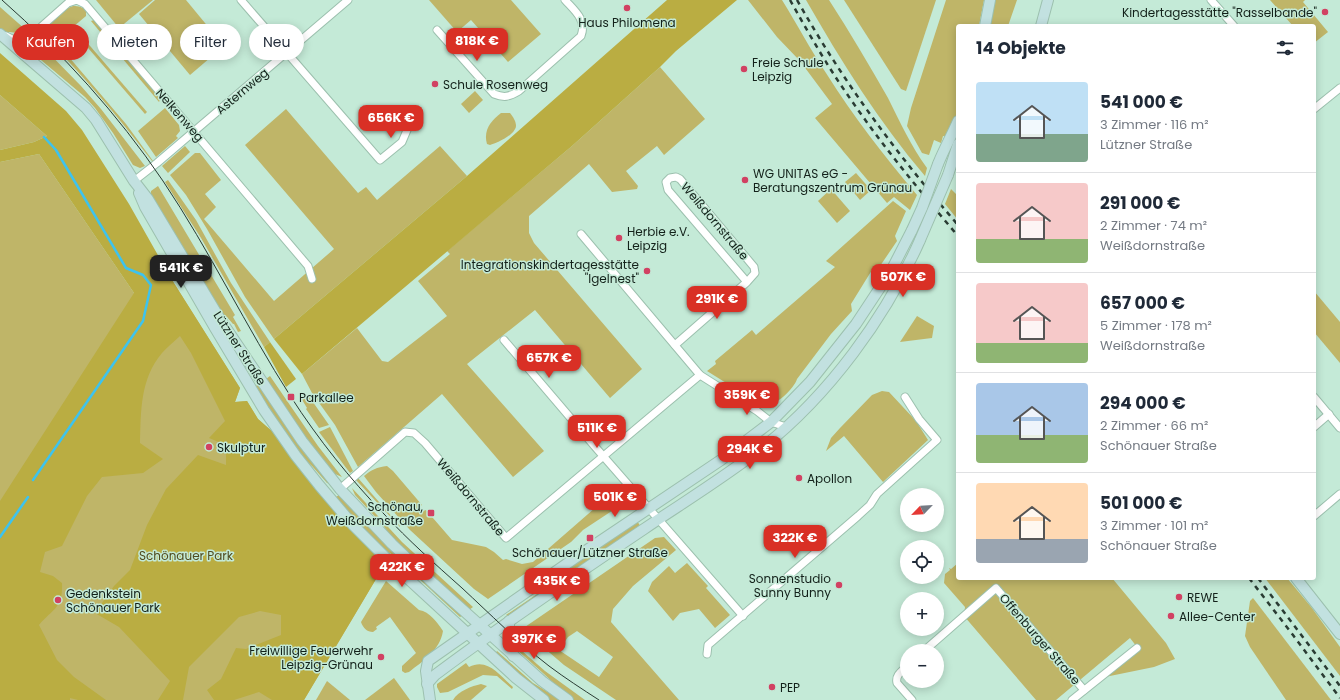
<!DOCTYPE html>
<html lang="de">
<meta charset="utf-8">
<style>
:root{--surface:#fff;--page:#f6f6f7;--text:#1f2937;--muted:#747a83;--line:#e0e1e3;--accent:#d93025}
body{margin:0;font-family:Poppins,sans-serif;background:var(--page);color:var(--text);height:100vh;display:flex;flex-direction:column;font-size:15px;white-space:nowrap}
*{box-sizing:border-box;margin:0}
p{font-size:13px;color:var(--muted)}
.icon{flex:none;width:22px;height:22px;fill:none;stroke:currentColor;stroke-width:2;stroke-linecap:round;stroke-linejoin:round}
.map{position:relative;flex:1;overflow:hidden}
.details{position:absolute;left:956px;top:24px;width:360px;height:556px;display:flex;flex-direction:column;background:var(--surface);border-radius:4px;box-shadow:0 2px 10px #0003}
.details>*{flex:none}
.banner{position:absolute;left:12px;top:24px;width:380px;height:36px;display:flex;gap:8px}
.needle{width:26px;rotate:245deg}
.fabs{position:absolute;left:900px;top:488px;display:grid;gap:8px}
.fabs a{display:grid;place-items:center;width:44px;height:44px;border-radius:50%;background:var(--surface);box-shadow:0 2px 10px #0003;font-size:20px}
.price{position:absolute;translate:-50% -34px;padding:0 9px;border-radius:8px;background:var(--accent);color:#fff;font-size:13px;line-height:26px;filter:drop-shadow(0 1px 2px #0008)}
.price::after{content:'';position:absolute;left:50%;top:24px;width:12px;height:9px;margin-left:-6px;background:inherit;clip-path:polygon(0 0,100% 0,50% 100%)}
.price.active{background:#222;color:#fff}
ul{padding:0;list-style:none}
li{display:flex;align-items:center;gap:12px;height:100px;padding:0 20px}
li+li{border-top:1px solid var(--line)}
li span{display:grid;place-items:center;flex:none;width:112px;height:80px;border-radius:4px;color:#555}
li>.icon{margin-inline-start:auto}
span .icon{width:48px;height:48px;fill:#fffc;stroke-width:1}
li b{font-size:17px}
h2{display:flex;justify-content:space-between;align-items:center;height:48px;padding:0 20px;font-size:17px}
.chip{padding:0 14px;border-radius:18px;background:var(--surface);box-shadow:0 2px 10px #0003;font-size:14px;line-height:36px}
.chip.active{background:var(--accent);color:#fff}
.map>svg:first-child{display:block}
.green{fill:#bfb568;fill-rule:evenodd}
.forest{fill:#baad42}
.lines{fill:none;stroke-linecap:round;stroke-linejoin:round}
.stream{stroke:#3dc3ee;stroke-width:2.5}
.street-casing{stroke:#9cc0ae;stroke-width:9}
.secondary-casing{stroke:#9cc0ae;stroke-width:12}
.street{stroke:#fff;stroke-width:7}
.secondary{stroke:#c2e1e0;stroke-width:10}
.tram{stroke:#2a3c33;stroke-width:1}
.rail{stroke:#2a3c33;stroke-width:2.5;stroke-dasharray:5 5;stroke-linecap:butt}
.secondary-bridge-casing{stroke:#9cc0ae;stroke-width:12;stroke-linecap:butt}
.secondary-bridge{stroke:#c2e1e0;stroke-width:10}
.poi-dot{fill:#d14162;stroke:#c4ead7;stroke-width:1.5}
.labels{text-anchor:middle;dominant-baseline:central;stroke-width:3;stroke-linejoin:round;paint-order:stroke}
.poi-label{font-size:12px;fill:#13211a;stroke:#c4ead7;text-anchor:start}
.street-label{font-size:12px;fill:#13211a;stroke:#c4ead7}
.park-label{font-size:12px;fill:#514c20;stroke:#c4ead7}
</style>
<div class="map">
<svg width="1340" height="700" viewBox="0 0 1340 700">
<rect width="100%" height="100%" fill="#c4ead7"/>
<g class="green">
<polygon points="96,0 153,0 119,28"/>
<polygon points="155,0 186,0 224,46 190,75 139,14"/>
<polygon points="429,0 511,0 541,34 508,62 471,20 457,32"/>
<path d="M748,0H782C797,24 810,49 826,73C853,116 884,156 917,195L910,210L894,197L887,203L815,118L832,104L800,61L777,37Z"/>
<path d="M806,0H829C850,32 869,65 888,98C900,122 911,146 927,168L925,176C879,122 841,61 806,0Z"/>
<polygon points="844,0 936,0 906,91 901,89"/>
<polygon points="946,0 984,0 979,26 958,26 958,116 949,137 943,136 941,143 934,140 929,155 922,153 907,126 911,108"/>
<polygon points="995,0 1017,0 1008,26 989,26"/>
<polygon points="1270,0 1305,0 1303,2 1328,32 1314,43 1314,26 1293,26"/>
<path d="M73,6C79,6 83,7 86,11V16L60,38L45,27L68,8Z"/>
<polygon points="0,7 26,30 19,33 9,32 8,33 0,28"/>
<polygon points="94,20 161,98 159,102 91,21"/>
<path d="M42,30L57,43L126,124L153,161H152C117,115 81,73 40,32Z"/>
<polygon points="78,32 147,112 145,114 76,34"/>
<polygon points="35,39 81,86 101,109 145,166 140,168 133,165 113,133 95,108 85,97 35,55 33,50"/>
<polygon points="660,67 705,119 664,155 657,146 626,171 638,186 637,189 612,192 589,164 529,216 529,233 534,243 642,369 610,398 535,310 467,364 544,451 513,477 442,394 358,467 335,425 312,393 302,374 357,328 382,361 388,362 447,316 418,281 450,254 447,251 572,146"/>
<polygon points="475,91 483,100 469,113 461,104"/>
<polygon points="0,95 47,136 34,142 0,150"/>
<polygon points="165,108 179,125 180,131 176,136 178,138 156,157 138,131"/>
<polygon points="286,109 358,193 366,187 377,200 440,146 467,176 274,339 245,297 207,229 186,195 170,175 195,153 200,153 221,180 205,194 216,207 204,219 274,301 334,249 245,145"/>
<path d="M501,113H510C513,117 516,121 516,126C515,135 497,143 490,145L487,144C483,130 491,121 501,113Z"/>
<polygon points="185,146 190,152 168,173 162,166"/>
<polygon points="39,154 134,293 172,280 240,388 235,402 247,401 258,419 274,433 381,562 382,569 304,700 0,700 0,162"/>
<polygon points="856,173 871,190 860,200 845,182"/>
<polygon points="168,180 196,220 231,283 270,342 264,347 201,238 165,182"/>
<polygon points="158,186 235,315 233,317 241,331 238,332 234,324 233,324 227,317 225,318 151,195 151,191"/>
<polygon points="831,189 850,211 837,223 818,201"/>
<polygon points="951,189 958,196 958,220 945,204"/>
<path d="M893,201L906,211L895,236L897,241L878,269L872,270L851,304L852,311L831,334L797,379C794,389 775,407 763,406L707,371L716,364L715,361L752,330L756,335L835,267L826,261Z"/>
<polygon points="1314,291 1340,322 1340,363 1314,332"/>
<polygon points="917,316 934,326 932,338 900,342"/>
<polygon points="270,376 318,446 342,477 335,474 309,444 266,379"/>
<polygon points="259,384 331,484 327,483 312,466 301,457 254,387"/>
<polygon points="882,391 889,392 916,421 928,440 883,482 844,436 826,451 831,438 840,428 872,395"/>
<polygon points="308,395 329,425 319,428 306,409 307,408 301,398"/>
<polygon points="330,427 353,471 350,473 319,432"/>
<path d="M387,466L393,471L422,505L419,507L423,511L426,510L452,540L486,547L494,552L503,560L506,559L522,564L533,562L603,501C611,492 625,480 633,497L583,530L571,542L488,599L474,589L410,530L376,492L364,476C371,470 377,467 387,466Z"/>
<polygon points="358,478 400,526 400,527 356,480"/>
<polygon points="352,488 402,542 473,607 469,610 394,540 381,523 355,495"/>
<path d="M339,495L341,496L395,553L394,556C371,541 353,518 336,497Z"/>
<polygon points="637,521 641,527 509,617 506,615 549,586 565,570"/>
<path d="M664,537L676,550L633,586L613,609L611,622L679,700H616L564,665L522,629L655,538ZM577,631L613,657L599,677L559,650L568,637Z"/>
<polygon points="403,560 463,615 460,617 401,562"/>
<polygon points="687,563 708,586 706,588 730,615 715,628 699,609 680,613 673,621 648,591 652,582 669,566 675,573"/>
<polygon points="958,563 958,578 1112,578 1166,643 1175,659 1154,667 1105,677 1137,647 1130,638 1056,700 1036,700 964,616 965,607 944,583 945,574 950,570 949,568 951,569"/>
<polygon points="1265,578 1287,578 1312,608 1340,647 1340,676"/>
<path d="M386,581L419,610C430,612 437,622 443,631C440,650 423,661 409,672L405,673L402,671V666L416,653L390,617L376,627L377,629L373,632C367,632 363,628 361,622Z"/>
<polygon points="1253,598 1331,700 1286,700 1250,647 1245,636 1250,601"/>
<polygon points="514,644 545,671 585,700 574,700 562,691 544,674 517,650"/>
<polygon points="497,651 533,683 561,700 550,700 495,654"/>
<path d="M466,663L469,667C488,657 500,676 513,687L512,689L497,676L483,675L448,692L440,693L437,687V684Z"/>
<polygon points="394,678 410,700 365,700"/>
<polygon points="327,681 350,700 316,700"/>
<path d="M481,684L487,686L471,700H453C458,691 472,686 481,684Z"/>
</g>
<g class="forest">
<polygon points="667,0 737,0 676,51 660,67 572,146 302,374 274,339 467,176"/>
<path d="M0,53L66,111L82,130L129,204L172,280L240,388L235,402L247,401L258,419L274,433L381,562L382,569L304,700H272L259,692L234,700H214L207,690L221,679L236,648L246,649L281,635V615L260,611L239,617L189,667L183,700H158L170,681L119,627L95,613L114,586L130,570L147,525L166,489L198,455L226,465V445L209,438L225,421L191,353L180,336C174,342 167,347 162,353C140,379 141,411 140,443L163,459L143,473L102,477L87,496L62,546L45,552L40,572L53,576L62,583C63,608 54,608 39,625L57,660L74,677L106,700H78L70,698V700H0V501L134,293L39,154L0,162V150L34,142L47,136L0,95Z"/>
<polygon points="270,342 296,379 286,387 264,347"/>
</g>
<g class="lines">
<g class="stream">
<polyline points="33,480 143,321 151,285 143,275 126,268 56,150 44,137"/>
<polyline points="0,537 28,497"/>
</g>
<defs>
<g id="street">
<polyline points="241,0 380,160 402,142 410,123"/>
<polyline points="1211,0 1234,26"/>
<path d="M437,30L494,94C504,98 509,97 519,91L581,36C587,20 575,11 565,0"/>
<path d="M33,34C29,47 28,50 34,62"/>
<polyline points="6,36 14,40 23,38 33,34 68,3 77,0 85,4 308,266 312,279"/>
<polyline points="1314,109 1340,88"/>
<polyline points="134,181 157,163 348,0"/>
<polyline points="581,234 700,375 757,411 771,422 786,427"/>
<polyline points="504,340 597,449 743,616"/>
<polyline points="675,345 747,282 755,273 754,267 680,179 676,177 670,178 666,182 668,190 747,282"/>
<polyline points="1314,397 1340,428"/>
<polyline points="1314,427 1329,414"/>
<polyline points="340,489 405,432 414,433 425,443 506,538 700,375"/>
<polyline points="1314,516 1340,494"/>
<polyline points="924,651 996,588 1084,690"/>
<polyline points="707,654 708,645 858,516 870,505 877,494 937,440 919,419 905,397"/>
<path d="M907,666C902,671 895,675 897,683L912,700"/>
<polyline points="1072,700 1137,648"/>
</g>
<g id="secondary">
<polyline points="985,26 990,0"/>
<polyline points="1041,26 1048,0"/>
<polyline points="0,34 86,108 96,120 134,181 148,199 220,319 302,441 340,489 392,544 434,584 542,681 568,700"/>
<path d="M938,164C944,149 952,135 958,121"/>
<polyline points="948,175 958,144"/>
<polyline points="139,193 145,207 215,328 264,410 296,456 319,485 353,525 391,563 516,678 544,700"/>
<polyline points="1296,578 1340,634"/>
<polyline points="509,621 509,638 513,656"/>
<path d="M427,684L435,675C503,624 574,576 644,529C684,502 725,477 762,448C829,395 886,317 920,240"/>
<polyline points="430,700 426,671 428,661 575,558 721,460 771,422 810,382 856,324 891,271 912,230"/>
</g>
</defs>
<use href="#street" class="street-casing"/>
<use href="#secondary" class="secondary-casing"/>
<use href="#street" class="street"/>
<use href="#secondary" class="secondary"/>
<path class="tram" d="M2,0C63,54 117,113 163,181C210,251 246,327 291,397C318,439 350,479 384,514C408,540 435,564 462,588C490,614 518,642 549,666C565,678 582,689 599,700"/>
<g class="rail">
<path d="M790,0C808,32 826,64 847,94C881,144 919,190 958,236"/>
<path d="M797,0C844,83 896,153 958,225"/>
<polyline points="1249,578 1293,635 1340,698"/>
<polyline points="1258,578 1340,686"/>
</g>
<defs>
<g id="secondary-bridge">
<polyline points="912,230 922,208 938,164"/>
<polyline points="920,240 948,175"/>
</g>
</defs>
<use href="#secondary-bridge" class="secondary-bridge-casing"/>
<use href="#secondary-bridge" class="secondary-bridge"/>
</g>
<g class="poi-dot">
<circle cx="627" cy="8" r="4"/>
<circle cx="1325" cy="12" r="4"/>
<circle cx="744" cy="69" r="4"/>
<circle cx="435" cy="84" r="4"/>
<circle cx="745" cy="180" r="4"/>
<circle cx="619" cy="238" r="4"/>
<circle cx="647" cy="271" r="4"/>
<rect x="287" y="393" width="8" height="8" rx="2"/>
<circle cx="209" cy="447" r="4"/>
<circle cx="799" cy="478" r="4"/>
<rect x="427" y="509" width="8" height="8" rx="2"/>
<rect x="586" y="534" width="8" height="8" rx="2"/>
<circle cx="839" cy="585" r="4"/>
<circle cx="1179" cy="597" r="4"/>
<circle cx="58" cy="600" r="4"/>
<circle cx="1171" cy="616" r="4"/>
<circle cx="381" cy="657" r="4"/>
<circle cx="772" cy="687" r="4"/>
</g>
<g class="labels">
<g class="poi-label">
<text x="1317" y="12" text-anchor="end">Kindertagesstätte "Rasselbande"</text>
<text x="627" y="22" text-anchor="middle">Haus Philomena</text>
<text x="752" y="62">Freie Schule<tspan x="752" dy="14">Leipzig</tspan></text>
<text x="443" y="84">Schule Rosenweg</text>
<text x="753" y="173">WG UNITAS eG -<tspan x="753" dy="14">Beratungszentrum Grünau</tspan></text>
<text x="627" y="231">Herbie e.V.<tspan x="627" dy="14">Leipzig</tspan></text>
<text x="639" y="264" text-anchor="end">Integrationskindertagesstätte<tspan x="639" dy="14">"Igelnest"</tspan></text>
<text x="299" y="397">Parkallee</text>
<text x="217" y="447">Skulptur</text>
<text x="807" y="478">Apollon</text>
<text x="423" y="506" text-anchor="end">Schönau,<tspan x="423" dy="14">Weißdornstraße</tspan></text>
<text x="590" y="552" text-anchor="middle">Schönauer/Lützner Straße</text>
<text x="831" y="578" text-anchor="end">Sonnenstudio<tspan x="831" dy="14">Sunny Bunny</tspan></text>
<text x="66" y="593">Gedenkstein<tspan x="66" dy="14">Schönauer Park</tspan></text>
<text x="1187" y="597">REWE</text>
<text x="1179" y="616">Allee-Center</text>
<text x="373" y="650" text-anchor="end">Freiwillige Feuerwehr<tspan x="373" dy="14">Leipzig-Grünau</tspan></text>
<text x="780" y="687">PEP</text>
</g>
<g class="street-label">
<text transform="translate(242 91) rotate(-40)">Asternweg</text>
<text transform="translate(180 115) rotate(49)">Nelkenweg</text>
<text transform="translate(715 221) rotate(50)">Weißdornstraße</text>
<text transform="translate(240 348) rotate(57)">Lützner Straße</text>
<text transform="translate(471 497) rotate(50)">Weißdornstraße</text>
<text transform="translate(1040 639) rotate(49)">Offenburger Straße</text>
</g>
<g class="park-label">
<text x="186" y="555">Schönauer Park</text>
</g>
</g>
</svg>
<div class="fabs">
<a><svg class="needle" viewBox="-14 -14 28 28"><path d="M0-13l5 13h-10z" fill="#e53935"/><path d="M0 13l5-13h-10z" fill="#747a83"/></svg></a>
<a><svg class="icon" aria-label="locate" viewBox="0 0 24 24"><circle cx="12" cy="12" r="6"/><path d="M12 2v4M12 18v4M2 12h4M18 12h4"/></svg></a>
<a>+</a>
<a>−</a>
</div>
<b class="price" style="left:477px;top:62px">818K €</b>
<b class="price" style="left:391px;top:139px">656K €</b>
<b class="price active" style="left:181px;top:289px">541K €</b>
<b class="price" style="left:903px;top:298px">507K €</b>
<b class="price" style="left:717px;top:320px">291K €</b>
<b class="price" style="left:549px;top:379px">657K €</b>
<b class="price" style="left:747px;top:416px">359K €</b>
<b class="price" style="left:597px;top:449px">511K €</b>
<b class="price" style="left:750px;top:470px">294K €</b>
<b class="price" style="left:615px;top:518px">501K €</b>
<b class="price" style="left:795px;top:559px">322K €</b>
<b class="price" style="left:402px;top:588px">422K €</b>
<b class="price" style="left:557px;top:602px">435K €</b>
<b class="price" style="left:534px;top:660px">397K €</b>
<div class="banner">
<a class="chip active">Kaufen</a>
<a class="chip">Mieten</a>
<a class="chip">Filter</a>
<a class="chip">Neu</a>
</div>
<section class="details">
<h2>14 Objekte<svg class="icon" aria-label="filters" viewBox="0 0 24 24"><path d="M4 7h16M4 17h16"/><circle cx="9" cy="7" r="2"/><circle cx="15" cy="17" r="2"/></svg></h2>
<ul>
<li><span style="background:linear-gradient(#bfe0f5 65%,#7fa58c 0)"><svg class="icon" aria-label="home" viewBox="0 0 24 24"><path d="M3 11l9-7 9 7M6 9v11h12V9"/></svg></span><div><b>541 000 €</b><p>3 Zimmer · 116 m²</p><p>Lützner Straße</p></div></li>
<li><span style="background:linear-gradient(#f6c9c9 70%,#8fb573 0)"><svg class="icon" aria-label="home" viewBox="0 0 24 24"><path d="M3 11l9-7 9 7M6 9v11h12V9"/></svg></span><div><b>291 000 €</b><p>2 Zimmer · 74 m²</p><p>Weißdornstraße</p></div></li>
<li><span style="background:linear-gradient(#f6c9c9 75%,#8fb573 0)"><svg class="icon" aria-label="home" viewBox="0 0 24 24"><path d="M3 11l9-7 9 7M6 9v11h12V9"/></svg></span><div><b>657 000 €</b><p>5 Zimmer · 178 m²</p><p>Weißdornstraße</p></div></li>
<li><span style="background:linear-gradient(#a9c7e8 65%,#8fb573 0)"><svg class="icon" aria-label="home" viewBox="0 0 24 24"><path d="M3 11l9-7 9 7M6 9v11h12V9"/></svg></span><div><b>294 000 €</b><p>2 Zimmer · 66 m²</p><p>Schönauer Straße</p></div></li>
<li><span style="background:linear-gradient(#ffd9b3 70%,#9aa5b1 0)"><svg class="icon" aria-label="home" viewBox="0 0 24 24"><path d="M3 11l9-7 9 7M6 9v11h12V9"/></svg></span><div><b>501 000 €</b><p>3 Zimmer · 101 m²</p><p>Schönauer Straße</p></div></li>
</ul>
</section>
</div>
